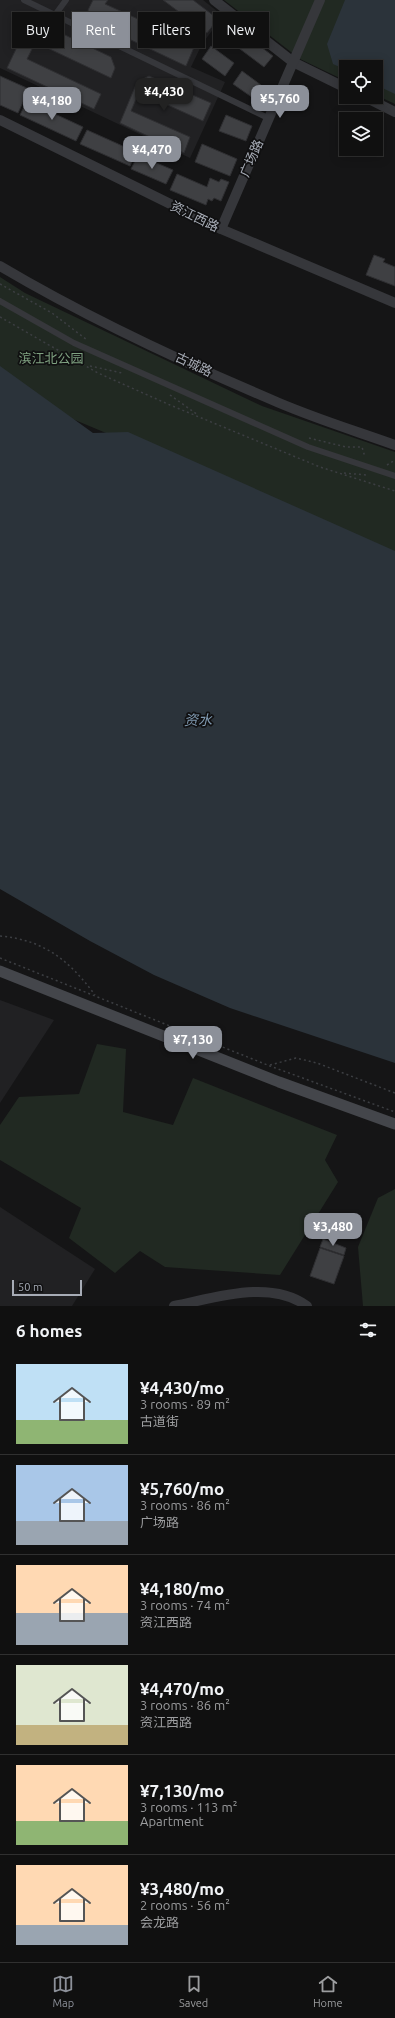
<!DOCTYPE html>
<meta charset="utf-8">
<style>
:root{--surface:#101010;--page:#1e1e1e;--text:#f1f3f6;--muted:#9c9d9f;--line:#303030;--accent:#8c9099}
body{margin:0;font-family:Ubuntu,"Noto Sans SC",sans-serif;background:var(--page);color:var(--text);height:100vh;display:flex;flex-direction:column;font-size:15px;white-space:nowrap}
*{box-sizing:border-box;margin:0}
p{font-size:13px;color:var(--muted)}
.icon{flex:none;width:22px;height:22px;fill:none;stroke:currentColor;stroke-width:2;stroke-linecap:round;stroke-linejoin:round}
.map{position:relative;height:1306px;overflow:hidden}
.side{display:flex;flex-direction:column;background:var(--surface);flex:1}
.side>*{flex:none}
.guide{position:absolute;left:12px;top:12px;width:371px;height:36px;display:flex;gap:8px}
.fabs{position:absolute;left:339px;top:60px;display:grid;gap:8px}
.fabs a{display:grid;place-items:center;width:44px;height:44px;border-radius:0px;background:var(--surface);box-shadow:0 2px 10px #0003,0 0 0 1px var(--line);font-size:20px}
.scale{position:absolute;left:12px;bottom:10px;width:70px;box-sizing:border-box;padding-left:4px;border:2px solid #a7acb6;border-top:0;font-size:11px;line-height:14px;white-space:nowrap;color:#a7acb6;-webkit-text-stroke:3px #101011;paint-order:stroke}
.price{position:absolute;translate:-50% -34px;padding:0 9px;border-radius:8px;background:var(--accent);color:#fff;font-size:13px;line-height:26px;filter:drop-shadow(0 1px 2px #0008)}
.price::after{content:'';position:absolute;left:50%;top:24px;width:12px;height:9px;margin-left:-6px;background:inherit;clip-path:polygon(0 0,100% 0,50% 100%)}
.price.on{background:#222;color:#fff}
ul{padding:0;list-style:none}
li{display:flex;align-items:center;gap:12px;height:100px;padding:0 16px}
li+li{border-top:1px solid var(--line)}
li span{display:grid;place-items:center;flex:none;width:112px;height:80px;border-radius:0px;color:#555}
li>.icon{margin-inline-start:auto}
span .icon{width:48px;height:48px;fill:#fffc;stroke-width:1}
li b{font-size:17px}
h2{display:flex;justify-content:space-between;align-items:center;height:48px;padding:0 16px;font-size:17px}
.chip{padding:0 14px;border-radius:0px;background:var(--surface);box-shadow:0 2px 10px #0003,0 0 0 1px var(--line);font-size:14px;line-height:36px}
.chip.on{background:var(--accent);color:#fff}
.dock{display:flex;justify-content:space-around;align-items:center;height:56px;border-top:1px solid var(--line);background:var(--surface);font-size:11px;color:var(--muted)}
.dock a{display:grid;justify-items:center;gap:2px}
.dock .on{color:var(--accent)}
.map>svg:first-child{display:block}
.built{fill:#212123}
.green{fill:#212922}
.water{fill:#2b333a}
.building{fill:#3f4043;stroke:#2f2f32}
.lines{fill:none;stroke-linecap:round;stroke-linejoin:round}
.path{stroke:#3c3e42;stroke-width:1.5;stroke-dasharray:2 3;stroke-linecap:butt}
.pedestrian{stroke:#36373b;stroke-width:6}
.tertiary{stroke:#36373b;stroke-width:10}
.secondary{stroke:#44464b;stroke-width:11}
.labels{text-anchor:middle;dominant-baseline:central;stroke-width:3.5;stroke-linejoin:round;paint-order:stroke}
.street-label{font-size:13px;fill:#a7acb6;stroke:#101011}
.park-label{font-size:13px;fill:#7fa181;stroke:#101011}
.water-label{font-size:14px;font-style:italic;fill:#7f99b0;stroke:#101011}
</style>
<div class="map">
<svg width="395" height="1306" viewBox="0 0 395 1306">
<rect width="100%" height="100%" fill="#151516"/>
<g class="built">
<polygon points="0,0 203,0 223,16 202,44 191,67 225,82 190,158 0,68"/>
<polygon points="0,1000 54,1020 0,1103"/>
<polygon points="0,1207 95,1269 72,1306 0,1306"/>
</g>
<g class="green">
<polygon points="224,0 395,0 395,104 376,95 376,67 346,67 346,81 300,59"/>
<polygon points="0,277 25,293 262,406 395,452 395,554 20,397 0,381"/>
<polygon points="97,1044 126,1049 123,1112 173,1125 193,1078 337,1135 325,1160 338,1182 280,1275 165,1267 140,1251 115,1273 69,1238 81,1208 0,1160 0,1125 19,1097 79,1094"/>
<polygon points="395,1189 395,1306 363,1306 358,1247 378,1198"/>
</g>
<g class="water">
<polygon points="345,0 395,0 395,94 376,85 376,67 346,67 346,70 333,64 327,44"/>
<polygon points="0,366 93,433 128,432 395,551 395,1063 230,1008 154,975 90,941 0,889"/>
</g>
<g class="building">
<polygon points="93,0 108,0 105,4 195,45 186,66 95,23 90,17 88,10"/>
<polygon points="163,0 193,0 218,19 207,33"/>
<polygon points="40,23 111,57 115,68 111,78 39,44 33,47 27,59 101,94 94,109 7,68 26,28"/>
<polygon points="229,23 273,56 264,67 220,34"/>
<polygon points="211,46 234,63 225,76 202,59"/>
<polygon points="242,71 265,88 256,100 233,84"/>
<polygon points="0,76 29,89 18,113 0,105"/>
<polygon points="149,76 211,103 203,121 139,92 131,111 190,137 184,153 120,123 137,82"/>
<polygon points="27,101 83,127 76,141 20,115"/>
<polygon points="226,115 252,126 246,141 219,131"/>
<polygon points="87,130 136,152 130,166 80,144"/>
<polygon points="202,144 237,159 230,176 195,162"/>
<polygon points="138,155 173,170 166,184 131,169"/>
<polygon points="177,174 207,187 210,178 219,182 221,179 229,182 221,201 214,198 212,201 208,199 206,205 170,190"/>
<polygon points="374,255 385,259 383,262 395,267 395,286 366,275"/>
<polygon points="323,1239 346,1248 344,1255 320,1247"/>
<polygon points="320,1248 344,1256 334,1284 310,1276"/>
</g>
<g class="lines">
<g class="path">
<polyline points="0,284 52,313 87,340"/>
<polyline points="0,317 98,373 170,405 320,467 395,491"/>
<polyline points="90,366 122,373"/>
<polyline points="170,395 198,415"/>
<polyline points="309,438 346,447 362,447 365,457"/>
<polyline points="387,465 395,460"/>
<polyline points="344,473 366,475"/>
<path d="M0,936C44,940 69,960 95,995"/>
<polyline points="0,958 270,1066 395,1112"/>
<polyline points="270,1065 296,1058 317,1063 395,1093"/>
</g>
<g class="pedestrian">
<polyline points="24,0 268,118"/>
<polyline points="55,15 66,0"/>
<polyline points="0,301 74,343 308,447 395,476"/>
</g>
<g class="tertiary">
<polyline points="214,0 293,62 346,88"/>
<polyline points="365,97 395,112"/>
<polyline points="0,120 221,229 395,303"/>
<polyline points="221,229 320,0"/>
<path d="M0,266C86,317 178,360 270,399C310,417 353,430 395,445"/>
<path d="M174,1306C215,1298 270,1279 307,1306"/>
</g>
<polyline class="secondary" points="0,971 279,1082 395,1124"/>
</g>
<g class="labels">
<g class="street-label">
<text transform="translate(251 158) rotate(-67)">广场路</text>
<text transform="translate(195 216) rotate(26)">资江西路</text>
<text transform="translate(194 364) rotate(25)">古城路</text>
</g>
<g class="park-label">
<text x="51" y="358">滨江北公园</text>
</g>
<g class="water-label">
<text x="198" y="720">资水</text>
</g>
</g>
</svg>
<div class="fabs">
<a><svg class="icon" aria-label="locate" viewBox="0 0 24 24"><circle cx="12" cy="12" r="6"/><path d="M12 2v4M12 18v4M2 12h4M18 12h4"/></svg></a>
<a><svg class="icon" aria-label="layers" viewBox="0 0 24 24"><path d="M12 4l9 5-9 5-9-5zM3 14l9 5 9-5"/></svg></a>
</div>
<div class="scale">50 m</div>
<b class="price on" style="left:164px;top:112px">¥4,430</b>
<b class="price" style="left:280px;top:119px">¥5,760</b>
<b class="price" style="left:52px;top:121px">¥4,180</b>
<b class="price" style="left:152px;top:170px">¥4,470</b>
<b class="price" style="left:193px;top:1060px">¥7,130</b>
<b class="price" style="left:333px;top:1247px">¥3,480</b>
<div class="guide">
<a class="chip">Buy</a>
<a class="chip on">Rent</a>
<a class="chip">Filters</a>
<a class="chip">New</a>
</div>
</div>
<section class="side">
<h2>6 homes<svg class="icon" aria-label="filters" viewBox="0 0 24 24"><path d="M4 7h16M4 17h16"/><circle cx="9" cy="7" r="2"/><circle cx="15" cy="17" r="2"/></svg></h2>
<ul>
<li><span style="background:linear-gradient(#bfe0f5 70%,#8fb573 0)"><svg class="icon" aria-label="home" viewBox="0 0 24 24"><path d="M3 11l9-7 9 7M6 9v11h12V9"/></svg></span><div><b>¥4,430/mo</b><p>3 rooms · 89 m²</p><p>古道街</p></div></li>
<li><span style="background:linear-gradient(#a9c7e8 70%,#9aa5b1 0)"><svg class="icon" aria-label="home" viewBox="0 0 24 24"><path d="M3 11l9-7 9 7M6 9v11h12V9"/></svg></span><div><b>¥5,760/mo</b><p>3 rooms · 86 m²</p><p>广场路</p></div></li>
<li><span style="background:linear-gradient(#ffd9b3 60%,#9aa5b1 0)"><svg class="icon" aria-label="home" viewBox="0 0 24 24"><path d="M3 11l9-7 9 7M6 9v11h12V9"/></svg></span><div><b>¥4,180/mo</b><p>3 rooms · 74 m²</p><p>资江西路</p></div></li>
<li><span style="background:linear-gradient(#dfe7d0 75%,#c2b280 0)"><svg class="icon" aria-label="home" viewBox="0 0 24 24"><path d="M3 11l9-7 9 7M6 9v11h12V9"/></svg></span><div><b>¥4,470/mo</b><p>3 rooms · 86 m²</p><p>资江西路</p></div></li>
<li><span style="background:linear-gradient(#ffd9b3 70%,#8fb573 0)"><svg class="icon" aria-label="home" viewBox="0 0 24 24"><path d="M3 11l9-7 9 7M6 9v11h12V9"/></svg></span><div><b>¥7,130/mo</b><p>3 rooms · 113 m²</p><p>Apartment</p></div></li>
<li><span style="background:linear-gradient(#ffd9b3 75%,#9aa5b1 0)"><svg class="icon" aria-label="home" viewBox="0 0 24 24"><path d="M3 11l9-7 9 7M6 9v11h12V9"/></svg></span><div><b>¥3,480/mo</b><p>2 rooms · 56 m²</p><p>会龙路</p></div></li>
</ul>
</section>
<nav class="dock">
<a class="on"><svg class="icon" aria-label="map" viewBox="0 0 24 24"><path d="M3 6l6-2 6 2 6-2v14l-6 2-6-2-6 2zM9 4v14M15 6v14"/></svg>Map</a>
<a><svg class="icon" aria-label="saved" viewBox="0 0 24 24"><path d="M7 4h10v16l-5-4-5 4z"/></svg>Saved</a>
<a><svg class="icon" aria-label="home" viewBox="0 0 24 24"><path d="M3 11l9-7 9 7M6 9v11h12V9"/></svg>Home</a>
</nav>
